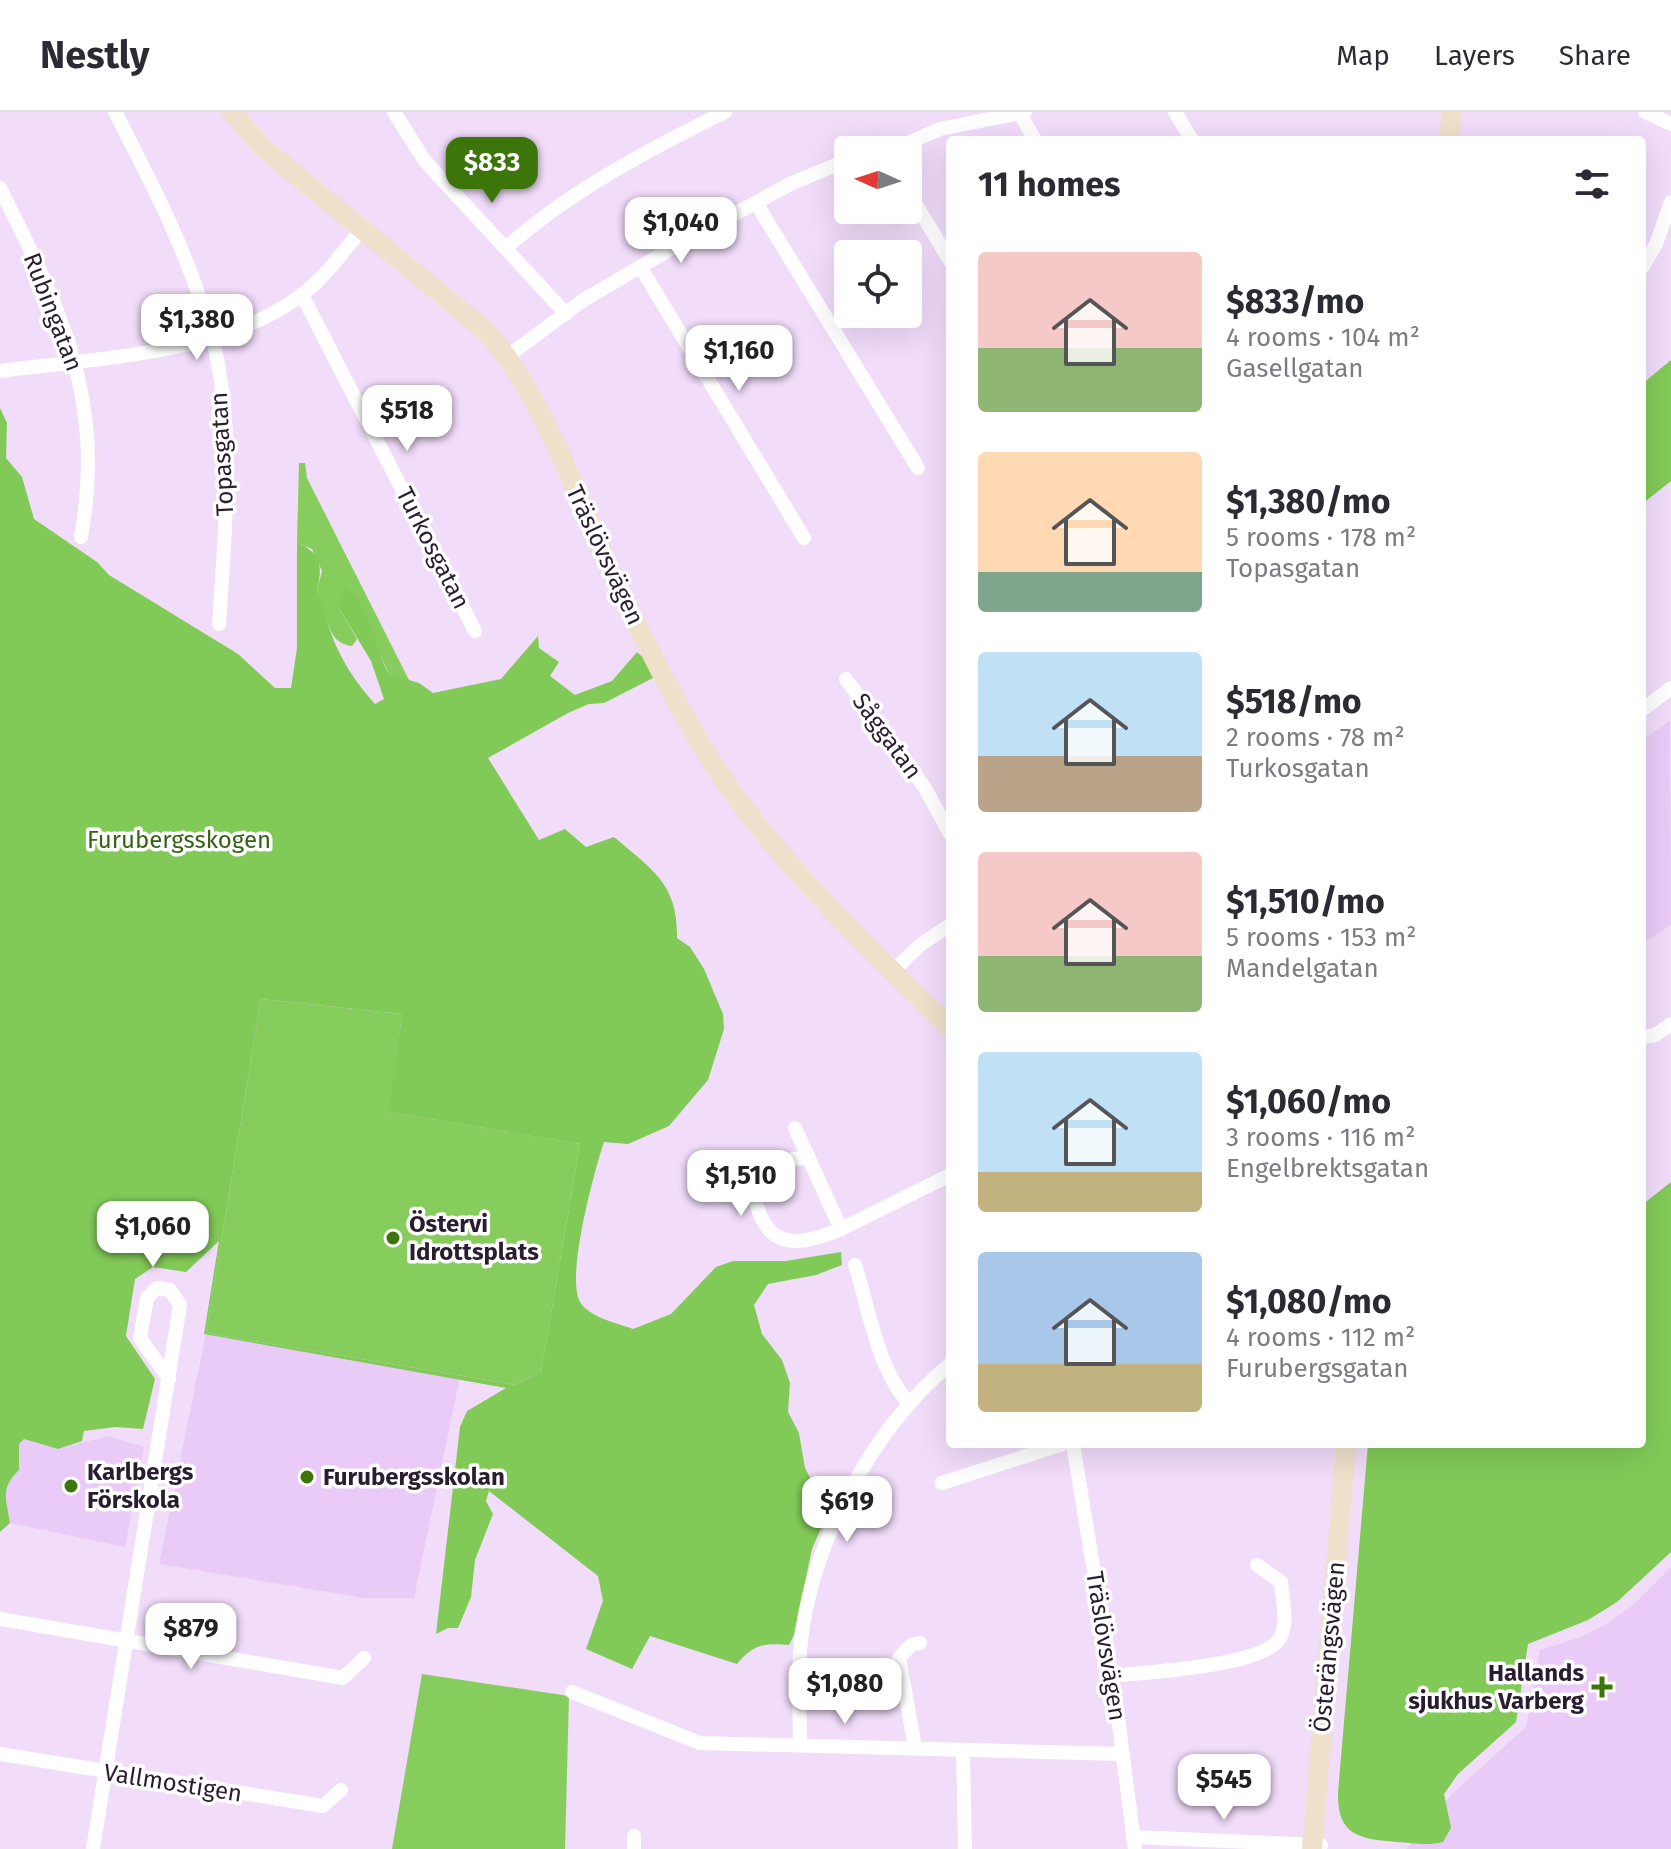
<!DOCTYPE html>
<meta charset="utf-8">
<style>
:root{--surface:#fff;--page:#f2f2f3;--text:#2b2b33;--muted:#7c7c81;--line:#e1e1e2;--accent:#3c760b}
body{margin:0;font-family:"Fira Sans",sans-serif;background:var(--page);color:var(--text);height:100vh;display:flex;flex-direction:column;font-size:30px;white-space:nowrap}
*{box-sizing:border-box;margin:0}
p{font-size:26px;color:var(--muted)}
.icon{flex:none;width:44px;height:44px;fill:none;stroke:currentColor;stroke-width:2;stroke-linecap:round;stroke-linejoin:round}
.map{position:relative;flex:1;overflow:hidden}
.sheet{position:absolute;left:946px;top:24px;width:700px;height:1312px;display:flex;flex-direction:column;background:var(--surface);border-radius:8px;box-shadow:0 8px 32px #0002}
.sheet>*{flex:none}
.needle{width:52px;rotate:273deg}
.controls{position:absolute;left:834px;top:24px;display:grid;gap:16px}
.controls a{display:grid;place-items:center;width:88px;height:88px;border-radius:8px;background:var(--surface);box-shadow:0 8px 32px #0002;font-size:40px}
.price{position:absolute;translate:-50% -68px;padding:0 18px;border-radius:16px;background:#fff;color:#222;font-size:26px;line-height:52px;filter:drop-shadow(0 2px 4px #0008)}
.price::after{content:'';position:absolute;left:50%;top:48px;width:24px;height:18px;margin-left:-12px;background:inherit;clip-path:polygon(0 0,100% 0,50% 100%)}
.price.active{background:var(--accent);color:#fff}
ul{padding:0;list-style:none}
li{display:flex;align-items:center;gap:24px;height:200px;padding:0 32px}
li span{display:grid;place-items:center;flex:none;width:224px;height:160px;border-radius:8px;color:#555}
li>.icon{margin-inline-start:auto}
span .icon{width:96px;height:96px;fill:#fffc;stroke-width:1}
li b{font-size:34px}
h2{display:flex;justify-content:space-between;align-items:center;height:96px;padding:0 32px;font-size:34px}
header{display:flex;align-items:center;gap:48px;box-sizing:border-box;height:112px;padding:0 40px;background:var(--surface);border-bottom:2px solid var(--line)}
header strong{font-size:38px}
nav{display:flex;gap:44px;margin-inline-start:auto;font-size:28px}
.map>svg:first-child{display:block}
.built{fill:#eacbf8}
.green{fill:#86cd5d}
.forest{fill:#82ca58;fill-rule:evenodd}
.lines{fill:none;stroke-linecap:round;stroke-linejoin:round}
.street{stroke:#fff;stroke-width:14}
.secondary{stroke:#eee0cb;stroke-width:20}
.poi-dot{fill:#3c760b;stroke:#fff;stroke-width:3}
.labels{text-anchor:middle;dominant-baseline:central;stroke-width:7;stroke-linejoin:round;paint-order:stroke}
.street-label{font-size:24px;fill:#2a1d2f;stroke:#fff}
.park-label{font-size:24px;fill:#356215;stroke:#fff}
.poi-label{font-size:24px;font-weight:bold;fill:#2a1d2f;stroke:#fff;text-anchor:start}
</style>
<header>
<strong>Nestly</strong>
<nav><a>Map</a><a>Layers</a><a>Share</a></nav>
</header>
<div class="map">
<svg width="1671" height="1737" viewBox="0 0 1671 1737">
<rect width="100%" height="100%" fill="#f1dcfa"/>
<g class="built">
<polygon points="1670,609 1671,813 1642,832 1642,628"/>
<polygon points="206,1221 460,1265 414,1486 365,1486 159,1452"/>
<polygon points="108,1324 144,1335 125,1435 10,1411 3,1380 5,1369 19,1358 19,1332 24,1327 58,1337"/>
<polygon points="1671,1455 1671,1737 1406,1737 1452,1682 1526,1615 1540,1538 1581,1525 1606,1512 1632,1494"/>
</g>
<g class="green">
<path d="M299,351H305L307,366L409,568L403,571L389,562L374,529L339,496L357,527L352,534C325,532 327,498 317,478L322,459L312,437L297,431Z"/>
<polygon points="261,887 402,902 390,1000 580,1032 541,1260 516,1273 206,1221"/>
<polygon points="422,1562 569,1584 565,1737 392,1737"/>
</g>
<g class="forest">
<polygon points="1671,248 1671,369 1642,392 1642,272"/>
<path d="M0,296L7,311L6,346L22,365L34,407L97,450L109,463L238,542L275,576H291L297,536V431C321,440 323,454 317,478C324,492 325,506 331,521C340,547 356,571 375,592L384,587L371,549L339,496L343,475C372,487 374,537 389,562L419,571L433,581L501,567L538,524L539,536L559,550L550,564L575,583L612,569L637,540L647,549L653,566L604,591L589,592L568,601L488,646L539,728L565,717L586,735L614,725C653,758 678,772 677,826L690,835L704,857L723,902L724,917L708,968L669,1014L628,1032L604,1030C594,1060 567,1160 579,1188C587,1205 617,1211 633,1217L671,1202L716,1155L733,1149H786L841,1140L842,1153L816,1163L768,1172L754,1193L762,1222L782,1248L790,1271L788,1300L799,1321L805,1356L828,1400L812,1437L794,1523L789,1533C764,1531 753,1532 737,1552L650,1524L632,1557L586,1537L603,1489L598,1464L489,1379L486,1389L493,1402L475,1448L471,1485L458,1516H448L436,1522L460,1315L467,1299L506,1276L204,1222L219,1129L186,1160L153,1155L135,1167L126,1224L155,1267L143,1317L115,1315L84,1319L82,1329L58,1337L24,1327L19,1332V1358C0,1377 6,1385 10,1411L0,1420ZM261,887L402,902L389,1000L580,1032L541,1260L516,1273L206,1221Z"/>
<path d="M1671,1070V1440L1617,1490L1588,1508L1528,1532L1516,1610L1458,1662L1444,1682L1451,1716L1443,1730C1428,1734 1412,1731 1397,1730C1359,1727 1337,1724 1338,1680L1368,1332H1642V1093Z"/>
</g>
<g class="lines">
<g class="street">
<path d="M115,0C153,73 190,145 212,225C236,317 225,418 219,512"/>
<polyline points="394,0 425,49 566,202"/>
<polyline points="1175,0 1192,28"/>
<polyline points="1645,0 1671,12"/>
<polyline points="1020,2 1035,28"/>
<polyline points="892,38 940,17 1025,0"/>
<path d="M0,76C60,196 106,287 81,425"/>
<polyline points="908,79 950,149"/>
<polyline points="756,91 918,356"/>
<path d="M506,136C568,80 650,37 725,0"/>
<polyline points="641,156 804,426"/>
<polyline points="1642,156 1656,132 1671,90"/>
<polyline points="302,183 475,519"/>
<polyline points="508,244 582,189 679,132 792,71 848,48"/>
<path d="M0,259C96,246 225,243 304,181C326,164 343,140 361,118"/>
<polyline points="846,567 925,676 950,722"/>
<polyline points="1642,598 1671,576"/>
<polyline points="894,858 920,833 950,813"/>
<polyline points="1642,925 1655,923 1671,912"/>
<polyline points="795,1016 841,1117 950,1063"/>
<path d="M809,1046L792,1047L753,1066C751,1077 754,1086 758,1097C772,1141 808,1131 841,1117"/>
<path d="M855,1153C869,1196 877,1257 909,1291"/>
<polyline points="1073,1332 1118,1606 1135,1737"/>
<polyline points="942,1371 1063,1332"/>
<polyline points="0,1507 343,1566 364,1546"/>
<path d="M1111,1564C1145,1560 1263,1555 1280,1526C1289,1511 1282,1486 1281,1470L1257,1453"/>
<polyline points="572,1580 700,1631 1123,1642"/>
<path d="M800,1632C800,1598 797,1562 801,1528C813,1428 873,1316 950,1252"/>
<polyline points="915,1635 899,1546 911,1533 920,1531"/>
<polyline points="963,1638 965,1737"/>
<polyline points="0,1642 323,1694 341,1678"/>
<polyline points="1133,1725 1321,1733"/>
<polyline points="93,1737 180,1193 170,1178 157,1176 147,1186 140,1226 169,1267"/>
<polyline points="634,1737 634,1724"/>
</g>
<g class="secondary">
<path d="M232,0L262,35L486,219C551,292 586,414 631,502C658,553 684,608 716,656C780,753 868,835 950,916"/>
<polyline points="1449,28 1452,0"/>
<polyline points="1312,1737 1346,1332"/>
</g>
</g>
<g class="poi-dot">
<circle cx="393" cy="1126" r="8"/>
<circle cx="307" cy="1365" r="8"/>
<circle cx="71" cy="1374" r="8"/>
<path d="M1598 1563h8v8h8v8h-8v8h-8v-8h-8v-8h8z"/>
</g>
<g class="labels">
<g class="street-label">
<text transform="translate(53 200) rotate(69)">Rubingatan</text>
<text transform="translate(222 342) rotate(-93)">Topasgatan</text>
<text transform="translate(433 436) rotate(63)">Turkosgatan</text>
<text transform="translate(605 443) rotate(65)">Träslövsvägen</text>
<text transform="translate(887 624) rotate(54)">Såggatan</text>
<text transform="translate(1106 1534) rotate(81)">Träslövsvägen</text>
<text transform="translate(1329 1535) rotate(-85)">Österängsvägen</text>
<text transform="translate(173 1671) rotate(9)">Vallmostigen</text>
</g>
<g class="park-label">
<text x="179" y="728">Furubergsskogen</text>
</g>
<g class="poi-label">
<text x="409" y="1112">Östervi<tspan x="409" dy="28">Idrottsplats</tspan></text>
<text x="87" y="1360">Karlbergs<tspan x="87" dy="28">Förskola</tspan></text>
<text x="323" y="1365">Furubergsskolan</text>
<text x="1584" y="1561" text-anchor="end">Hallands<tspan x="1584" dy="28">sjukhus Varberg</tspan></text>
</g>
</g>
</svg>
<div class="controls">
<a><svg class="needle" viewBox="-14 -14 28 28"><path d="M0-13l5 13h-10z" fill="#e53935"/><path d="M0 13l5-13h-10z" fill="#7c7c81"/></svg></a>
<a><svg class="icon" aria-label="locate" viewBox="0 0 24 24"><circle cx="12" cy="12" r="6"/><path d="M12 2v4M12 18v4M2 12h4M18 12h4"/></svg></a>
</div>
<b class="price active" style="left:492px;top:93px">$833</b>
<b class="price" style="left:681px;top:153px">$1,040</b>
<b class="price" style="left:197px;top:250px">$1,380</b>
<b class="price" style="left:739px;top:281px">$1,160</b>
<b class="price" style="left:407px;top:341px">$518</b>
<b class="price" style="left:741px;top:1106px">$1,510</b>
<b class="price" style="left:153px;top:1157px">$1,060</b>
<b class="price" style="left:847px;top:1432px">$619</b>
<b class="price" style="left:191px;top:1559px">$879</b>
<b class="price" style="left:845px;top:1614px">$1,080</b>
<b class="price" style="left:1224px;top:1710px">$545</b>
<section class="sheet">
<h2>11 homes<svg class="icon" aria-label="filters" viewBox="0 0 24 24"><path d="M4 7h16M4 17h16"/><circle cx="9" cy="7" r="2"/><circle cx="15" cy="17" r="2"/></svg></h2>
<ul>
<li><span style="background:linear-gradient(#f6c9c9 60%,#8fb573 0)"><svg class="icon" aria-label="home" viewBox="0 0 24 24"><path d="M3 11l9-7 9 7M6 9v11h12V9"/></svg></span><div><b>$833/mo</b><p>4 rooms · 104 m²</p><p>Gasellgatan</p></div></li>
<li><span style="background:linear-gradient(#ffd9b3 75%,#7fa58c 0)"><svg class="icon" aria-label="home" viewBox="0 0 24 24"><path d="M3 11l9-7 9 7M6 9v11h12V9"/></svg></span><div><b>$1,380/mo</b><p>5 rooms · 178 m²</p><p>Topasgatan</p></div></li>
<li><span style="background:linear-gradient(#bfe0f5 65%,#b9a48a 0)"><svg class="icon" aria-label="home" viewBox="0 0 24 24"><path d="M3 11l9-7 9 7M6 9v11h12V9"/></svg></span><div><b>$518/mo</b><p>2 rooms · 78 m²</p><p>Turkosgatan</p></div></li>
<li><span style="background:linear-gradient(#f6c9c9 65%,#8fb573 0)"><svg class="icon" aria-label="home" viewBox="0 0 24 24"><path d="M3 11l9-7 9 7M6 9v11h12V9"/></svg></span><div><b>$1,510/mo</b><p>5 rooms · 153 m²</p><p>Mandelgatan</p></div></li>
<li><span style="background:linear-gradient(#bfe0f5 75%,#c2b280 0)"><svg class="icon" aria-label="home" viewBox="0 0 24 24"><path d="M3 11l9-7 9 7M6 9v11h12V9"/></svg></span><div><b>$1,060/mo</b><p>3 rooms · 116 m²</p><p>Engelbrektsgatan</p></div></li>
<li><span style="background:linear-gradient(#a9c7e8 70%,#c2b280 0)"><svg class="icon" aria-label="home" viewBox="0 0 24 24"><path d="M3 11l9-7 9 7M6 9v11h12V9"/></svg></span><div><b>$1,080/mo</b><p>4 rooms · 112 m²</p><p>Furubergsgatan</p></div></li>
</ul>
</section>
</div>
